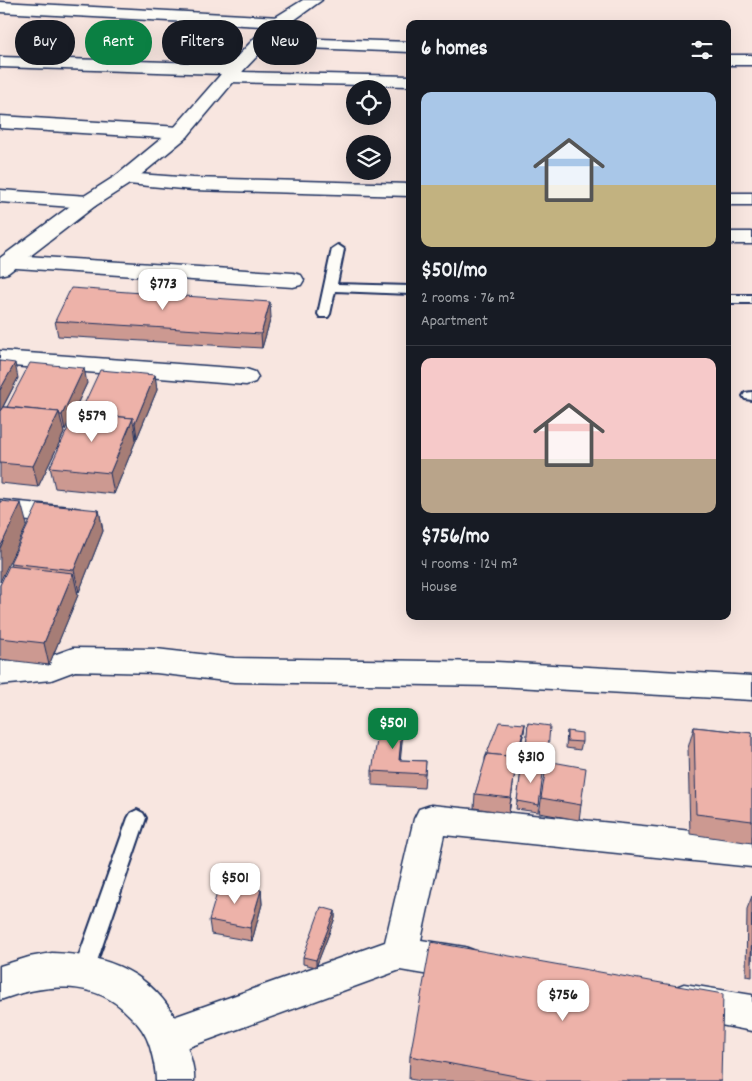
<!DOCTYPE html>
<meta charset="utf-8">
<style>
:root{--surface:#171b24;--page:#20242c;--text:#f1f3f6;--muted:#9ea1a6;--line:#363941;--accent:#0b8043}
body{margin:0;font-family:Dekko,sans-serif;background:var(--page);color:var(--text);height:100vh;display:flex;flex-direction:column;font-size:19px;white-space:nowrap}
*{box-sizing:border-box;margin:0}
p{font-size:16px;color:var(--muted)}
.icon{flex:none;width:28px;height:28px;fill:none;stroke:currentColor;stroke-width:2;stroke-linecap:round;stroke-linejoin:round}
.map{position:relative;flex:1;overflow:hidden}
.sheet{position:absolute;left:406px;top:20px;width:325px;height:600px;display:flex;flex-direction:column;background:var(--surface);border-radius:10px;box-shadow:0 5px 20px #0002}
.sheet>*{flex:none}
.guide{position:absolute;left:15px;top:20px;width:316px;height:45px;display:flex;gap:10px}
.fabs{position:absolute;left:346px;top:80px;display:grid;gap:10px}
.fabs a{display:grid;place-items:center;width:45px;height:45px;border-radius:50%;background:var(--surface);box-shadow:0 5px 20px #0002;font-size:25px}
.price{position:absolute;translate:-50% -42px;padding:0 11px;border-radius:10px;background:#fff;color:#222;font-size:16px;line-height:32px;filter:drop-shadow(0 1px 2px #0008)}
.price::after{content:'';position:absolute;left:50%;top:30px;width:15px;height:11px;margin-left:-8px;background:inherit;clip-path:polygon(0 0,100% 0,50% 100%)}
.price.current{background:var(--accent);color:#fff}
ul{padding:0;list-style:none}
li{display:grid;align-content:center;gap:10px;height:265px;padding:0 15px}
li+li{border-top:1px solid var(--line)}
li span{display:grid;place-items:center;height:155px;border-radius:10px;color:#555}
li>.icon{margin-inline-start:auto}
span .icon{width:90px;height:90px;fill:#fffc;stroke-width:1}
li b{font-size:21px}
h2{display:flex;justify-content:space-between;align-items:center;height:60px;padding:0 15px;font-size:21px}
.tag{padding:0 18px;border-radius:22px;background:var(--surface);box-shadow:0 5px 20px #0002;font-size:18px;line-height:45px}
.tag.current{background:var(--accent);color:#fff}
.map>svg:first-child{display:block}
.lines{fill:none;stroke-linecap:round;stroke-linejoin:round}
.lane-casing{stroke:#1b2f5e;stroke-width:4}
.street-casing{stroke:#1b2f5e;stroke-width:3}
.secondary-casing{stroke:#1b2f5e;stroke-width:3}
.lane{fill:#fdfcf7;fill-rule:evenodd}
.street{fill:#fdfcf7;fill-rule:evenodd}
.secondary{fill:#fdfcf7;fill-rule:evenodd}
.wall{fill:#cc9991;stroke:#1b2f5e}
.shaded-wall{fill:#a67d76;stroke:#1b2f5e}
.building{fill:#edb2a9;stroke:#1b2f5e}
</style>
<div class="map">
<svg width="752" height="1081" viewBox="0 0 752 1081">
<rect width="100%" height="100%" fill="#f8e6e0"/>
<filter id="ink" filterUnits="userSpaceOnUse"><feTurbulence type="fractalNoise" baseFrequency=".02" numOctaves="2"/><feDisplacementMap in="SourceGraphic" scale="10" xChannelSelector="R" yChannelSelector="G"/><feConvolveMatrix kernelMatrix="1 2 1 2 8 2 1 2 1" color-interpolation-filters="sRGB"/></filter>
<g filter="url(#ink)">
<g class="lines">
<defs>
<g id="lane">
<polygon points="338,245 344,249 337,284 410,286 410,294 335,291 330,314 328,317 320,317 318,314 332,249"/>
<rect x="728" y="295" width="24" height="8"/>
<polygon points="752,392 752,400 745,399 743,396 745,393"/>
<polygon points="137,810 143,813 146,818 94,970 91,977 84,979 77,977 74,970 128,818 131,813"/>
</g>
<g id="street">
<polygon points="0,2 280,17 286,18 288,22 286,26 280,27 0,12"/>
<polygon points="261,37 410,42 410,52 255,46 252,42 255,38"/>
<rect x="728" y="55" width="24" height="10"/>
<polygon points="0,57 235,64 241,65 244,69 242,72 410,76 410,86 228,82 222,81 219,77 221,74 0,67"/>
<polygon points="0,116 180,127 187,129 190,133 187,137 180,139 0,128"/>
<polygon points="124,173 193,178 410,184 410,196 193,190 117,183 114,179 117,175"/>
<polygon points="0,190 88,196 95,198 98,202 95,206 88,208 0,202"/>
<rect x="728" y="193" width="24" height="12"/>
<rect x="728" y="232" width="24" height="12"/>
<polygon points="10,255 293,273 301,275 304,280 301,285 293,287 2,267 0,261 2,257"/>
<polygon points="0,351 246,369 255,372 258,377 255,382 246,385 0,365"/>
<polygon points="0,500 70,507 80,509 84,516 80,523 70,525 0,518"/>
<polygon points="73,648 156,649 234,658 496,662 752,676 752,700 496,686 234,682 156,673 75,671 51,680 0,685 0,661 48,657"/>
<polygon points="431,805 752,837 752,867 444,835 421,940 465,947 478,952 483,964 478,976 465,981 400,970 167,1055 154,1050 148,1037 154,1024 385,942 414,819 419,809"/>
<polygon points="684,984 752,995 752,1031 684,1018 671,1013 666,1001 671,989"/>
</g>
<g id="secondary">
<polygon points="303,0 322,0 286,26 241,73 187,137 131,183 95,206 8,273 0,275 0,258 81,198 117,175 173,129 229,65 274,18"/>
<path d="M52,953C117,955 165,980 186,1043C190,1056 195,1068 194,1081H156C156,1069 153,1058 150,1047C146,1034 139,1024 129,1015C95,978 43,984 0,1000V966L29,957Z"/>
</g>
</defs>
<use href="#lane" class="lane-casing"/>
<use href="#street" class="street-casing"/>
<use href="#secondary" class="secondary-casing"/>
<use href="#lane" class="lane"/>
<use href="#street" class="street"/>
<use href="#secondary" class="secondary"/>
</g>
<g class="wall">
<polygon points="271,317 262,348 58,336 55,321"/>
<polygon points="0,361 18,378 3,407 7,407 87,383 65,430 63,430 64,433 38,487 0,483"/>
<polygon points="155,375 157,390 137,438 136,438 136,440 114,494 55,488 50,467 80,413"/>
<polygon points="99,510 103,531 79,592 77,591 78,595 49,665 0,659 0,585 11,567 10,563"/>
<polygon points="403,718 400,760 426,761 424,788 372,785 372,771"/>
<polygon points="528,723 548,761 581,805 579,820 539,813 546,771 543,770 538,812 516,809 522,763 525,763"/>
<polygon points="525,724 524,732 516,762 509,813 474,808 475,794 485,763 485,758"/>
<polygon points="694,727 752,733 752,843 690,834 688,748"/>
<polygon points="567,731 582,742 580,750 566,748"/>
<polygon points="261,890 262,904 252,941 211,934 209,920"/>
<polygon points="752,896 752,977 746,976 747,909"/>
<polygon points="335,911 335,918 316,967 303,964 303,957"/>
<polygon points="410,1056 721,1081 421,1081 409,1079"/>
</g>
<g class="shaded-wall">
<polygon points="270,302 271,317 262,348 261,334"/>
<polygon points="15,363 18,378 0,412 0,390"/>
<polygon points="84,368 87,383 65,430 62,415"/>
<polygon points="155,375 157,390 137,438 135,423"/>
<polygon points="59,412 64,433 38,487 33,466"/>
<polygon points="133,418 136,440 114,494 110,473"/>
<polygon points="21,503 27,525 0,582 0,548"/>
<polygon points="99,510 103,531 79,592 74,570"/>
<polygon points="73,573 78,595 49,665 44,643"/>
<polygon points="403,718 403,733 399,774 399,760"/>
<polygon points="525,724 524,732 516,762 509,813 516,761"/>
<polygon points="261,890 262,904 252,941 250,928"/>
<polygon points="335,911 335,918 316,967 316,960"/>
</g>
<g class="building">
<polygon points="71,288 270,302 261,334 55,321"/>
<polygon points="0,361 15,363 0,390"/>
<polygon points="30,363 84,368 62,415 60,415 59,412 7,407"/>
<polygon points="100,370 155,375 135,423 133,423 133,418 80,413"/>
<polygon points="3,407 59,412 33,466 0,463 0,411"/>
<polygon points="75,413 133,418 110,473 50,467"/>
<polygon points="0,501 21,503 0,548"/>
<polygon points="38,504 99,510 74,570 10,563"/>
<polygon points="9,566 73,573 44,643 0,638 0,585"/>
<polygon points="381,716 403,718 399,760 426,761 425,774 372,771"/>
<polygon points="499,722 525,724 517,757 487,754 486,758 485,758"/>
<polygon points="528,723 550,726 547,763 525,761"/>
<polygon points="694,727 752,733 752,821 696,814"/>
<polygon points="567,731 582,733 582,742 567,741"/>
<polygon points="487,754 517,757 511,798 475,794"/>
<polygon points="547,761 586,768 581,805 541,798"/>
<polygon points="522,763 544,766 539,805 517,801"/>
<polygon points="220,883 261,890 250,928 209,920"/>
<polygon points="321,907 335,911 316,960 303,957"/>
<polygon points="752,914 752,963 751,963"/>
<polygon points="431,942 723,994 721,1081 541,1081 410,1056"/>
</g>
</g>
</svg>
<div class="fabs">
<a><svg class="icon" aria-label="locate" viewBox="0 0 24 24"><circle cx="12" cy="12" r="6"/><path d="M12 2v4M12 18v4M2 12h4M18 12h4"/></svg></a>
<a><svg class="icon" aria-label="layers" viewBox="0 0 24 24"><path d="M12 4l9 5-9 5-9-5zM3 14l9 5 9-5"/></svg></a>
</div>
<b class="price" style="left:163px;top:311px">$773</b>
<b class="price" style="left:92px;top:443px">$579</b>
<b class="price current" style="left:393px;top:750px">$501</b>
<b class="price" style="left:531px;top:784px">$310</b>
<b class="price" style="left:235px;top:905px">$501</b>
<b class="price" style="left:563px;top:1022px">$756</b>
<div class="guide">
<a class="tag">Buy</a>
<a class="tag current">Rent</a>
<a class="tag">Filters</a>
<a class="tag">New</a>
</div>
<section class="sheet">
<h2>6 homes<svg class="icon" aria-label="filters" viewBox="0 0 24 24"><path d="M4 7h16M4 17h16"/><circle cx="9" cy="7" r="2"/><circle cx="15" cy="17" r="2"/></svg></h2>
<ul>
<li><span style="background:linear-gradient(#a9c7e8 60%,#c2b280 0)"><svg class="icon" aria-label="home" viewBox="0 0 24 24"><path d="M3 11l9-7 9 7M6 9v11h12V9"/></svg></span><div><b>$501/mo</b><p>2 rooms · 76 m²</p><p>Apartment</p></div></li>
<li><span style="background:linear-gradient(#f6c9c9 65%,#b9a48a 0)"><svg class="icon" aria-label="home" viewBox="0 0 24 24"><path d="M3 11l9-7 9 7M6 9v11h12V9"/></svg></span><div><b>$756/mo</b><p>4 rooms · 124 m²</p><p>House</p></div></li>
</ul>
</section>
</div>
